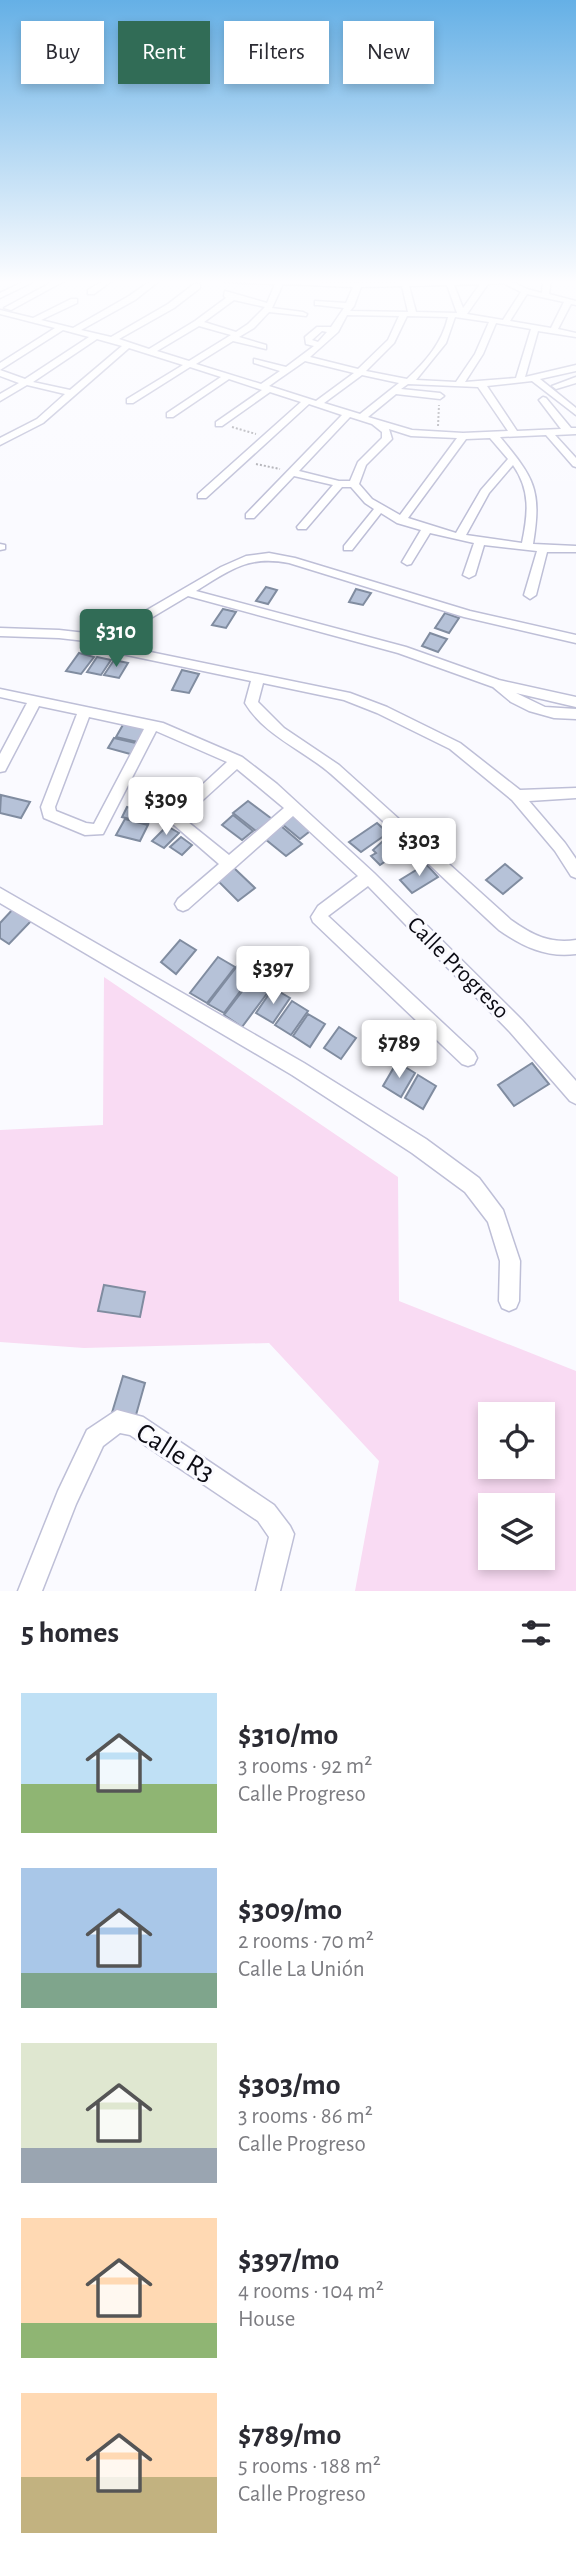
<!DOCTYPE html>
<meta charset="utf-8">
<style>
:root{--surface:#fff;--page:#f7f7f7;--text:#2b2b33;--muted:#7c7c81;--accent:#316c56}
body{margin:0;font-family:"Alegreya Sans",sans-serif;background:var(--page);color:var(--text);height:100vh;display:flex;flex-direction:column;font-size:26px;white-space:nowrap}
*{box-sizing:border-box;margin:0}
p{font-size:23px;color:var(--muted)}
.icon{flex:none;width:38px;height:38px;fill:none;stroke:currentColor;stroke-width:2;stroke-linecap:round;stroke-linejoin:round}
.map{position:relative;height:1591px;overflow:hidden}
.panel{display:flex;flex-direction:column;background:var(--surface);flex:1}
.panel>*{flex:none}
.top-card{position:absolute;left:21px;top:21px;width:536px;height:63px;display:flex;gap:14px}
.tools{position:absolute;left:478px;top:1402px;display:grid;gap:14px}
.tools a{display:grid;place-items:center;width:77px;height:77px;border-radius:0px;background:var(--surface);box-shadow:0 4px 10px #0003;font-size:35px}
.price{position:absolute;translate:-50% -60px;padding:0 16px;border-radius:7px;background:#fff;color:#222;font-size:23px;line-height:46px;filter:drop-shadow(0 2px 4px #0008)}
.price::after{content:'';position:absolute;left:50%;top:42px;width:21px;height:16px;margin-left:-10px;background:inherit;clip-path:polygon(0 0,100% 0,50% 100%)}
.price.on{background:var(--accent);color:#fff}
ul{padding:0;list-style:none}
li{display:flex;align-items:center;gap:21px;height:175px;padding:0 21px}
li span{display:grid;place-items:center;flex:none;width:196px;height:140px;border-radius:0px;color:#555}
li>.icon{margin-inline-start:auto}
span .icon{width:84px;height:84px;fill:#fffc;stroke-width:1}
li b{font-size:30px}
h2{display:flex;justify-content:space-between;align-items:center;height:84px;padding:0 21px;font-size:30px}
.pill{padding:0 24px;border-radius:0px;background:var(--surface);box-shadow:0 4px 10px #0003;font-size:24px;line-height:63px}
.pill.on{background:var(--accent);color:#fff}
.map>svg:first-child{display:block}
.green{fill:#f9dbf3;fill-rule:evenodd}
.building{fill:#b6c2d8;stroke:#808ca0;stroke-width:2}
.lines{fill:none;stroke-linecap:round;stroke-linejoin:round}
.minor-casing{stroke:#bebfd7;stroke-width:3}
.path{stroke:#a9a9af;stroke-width:2;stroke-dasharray:2 2;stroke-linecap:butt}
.minor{fill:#fff;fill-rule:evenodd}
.labels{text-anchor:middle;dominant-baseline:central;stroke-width:6;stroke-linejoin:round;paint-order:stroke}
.street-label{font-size:24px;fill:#0c0c14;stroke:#fafaff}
.near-street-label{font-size:28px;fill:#0c0c14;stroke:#fafaff}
</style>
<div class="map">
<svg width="576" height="1591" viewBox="0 0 576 1591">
<rect width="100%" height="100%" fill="#fafaff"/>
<path class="green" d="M104,977L398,1177L399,1301L576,1371V1591H355L379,1461L269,1343L84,1348L0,1342V1130L103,1125ZM490,1414H542V1466H490ZM490,1505H542V1558H490Z"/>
<g class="building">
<polygon points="266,587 277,590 268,604 256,601"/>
<polygon points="356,589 371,593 363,605 349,602"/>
<polygon points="223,609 236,612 226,628 212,625"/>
<polygon points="445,613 459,618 449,633 435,628"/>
<polygon points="430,633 447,639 438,652 422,646"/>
<polygon points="79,653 94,657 81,674 66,671"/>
<polygon points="97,657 111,660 101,675 87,672"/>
<polygon points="114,660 128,663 119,678 104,675"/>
<polygon points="182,670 199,674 189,693 172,690"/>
<polygon points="124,723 149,729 142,743 116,737"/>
<polygon points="114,738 140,744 134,755 108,748"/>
<polygon points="1,795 30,802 21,818 0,813"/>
<polygon points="248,801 272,819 256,831 233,813"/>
<polygon points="127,807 153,813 148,824 122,817"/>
<polygon points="296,814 314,828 300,839 282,824"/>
<polygon points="233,815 253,831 242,840 222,825"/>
<polygon points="125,819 148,825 140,841 116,835"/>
<polygon points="377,823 388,833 361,852 349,842"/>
<polygon points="167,826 179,833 164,848 152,841"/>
<polygon points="281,826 302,844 286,856 265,839"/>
<polygon points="393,832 408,846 380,865 371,856 376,853 373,850"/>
<polygon points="181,837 192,845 182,855 170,847"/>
<polygon points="426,864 438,877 412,893 400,880"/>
<polygon points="505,864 522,878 503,894 486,880"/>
<polygon points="234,868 255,888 238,901 217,880"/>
<polygon points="13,909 32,920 9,944 0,938 0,923"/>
<polygon points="180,940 196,950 176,974 161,962"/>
<polygon points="218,957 235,967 207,1003 190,993"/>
<polygon points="241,961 256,970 224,1013 208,1004"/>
<polygon points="256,973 274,984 242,1027 224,1015"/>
<polygon points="273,988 290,998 273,1023 256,1013"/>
<polygon points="292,1001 308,1011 291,1035 275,1025"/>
<polygon points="308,1014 325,1024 310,1047 293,1036"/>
<polygon points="339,1027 356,1038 341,1059 324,1048"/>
<polygon points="397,1062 415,1073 401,1097 383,1086"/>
<polygon points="532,1063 549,1084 514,1106 498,1085"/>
<polygon points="418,1075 436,1086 423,1109 405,1098"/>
<polygon points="104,1285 145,1292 140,1317 98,1311"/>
<polygon points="123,1376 145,1383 134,1422 111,1416"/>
</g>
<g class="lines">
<defs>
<g id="minor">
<polygon points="27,280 37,280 0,298 0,293"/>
<polygon points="56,280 66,280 11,310 4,308"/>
<polygon points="104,280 113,280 94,294 88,294 88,290"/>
<path d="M152,280L159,281L135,300L81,330L111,337L168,304L194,284H200V288L174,308L119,339L149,349L195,321L226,298L224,296L225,291L267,303L275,284L224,282L220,280L358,283L508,280L527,289L542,293L543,280H551L549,294L576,301V305L571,304L558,329L576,333V337L538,331L525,377L576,365V371L540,379L576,408V415L532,381L487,386L517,431L561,429L539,400L543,397L546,398L571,428H576V434L555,435L576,458V467L573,466L546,435L500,437C534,478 542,489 533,544L576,546V552H547L536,595L530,599L524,595L537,551L484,545L475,575L469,578L463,575L474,543L430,533L411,564L407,565L402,562L421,530L397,523L381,513L352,550H344V546L374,509L365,503L351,487H342L306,529H298L297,527L333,485L294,476L254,518H246V514L342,415L309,404L206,498H198V494L301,402L270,392L222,426H216V422L262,390L229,379L173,417H167V413L221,377L190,367L133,403H127V399L183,365L129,348L43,423L0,445V438L37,419L65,394L27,385L0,401V394L19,383L0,376V370L25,379L89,337L63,330L0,370V363L55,328L0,314V310L33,318L71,299H77V303L41,320L73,328L129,296ZM503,283L521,292L503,320L467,314L488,284ZM283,284L353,287L346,303L315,301V305H318L344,308L331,327H317L305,337L306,344L314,346L286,367L254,359V363L280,371L261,384L196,364L233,341L266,349V345L239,337L254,328L269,312L306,316L307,314L303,312L272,308ZM480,284L463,308L454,285ZM447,285L457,313L416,312L409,286ZM402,286L408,312L350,311L354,306L361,287ZM527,294L564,302L551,328L510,321ZM234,300L265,307L248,324L236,332L204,322ZM347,315L399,316L388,340L358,369L310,357L338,332ZM407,316L448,317C442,343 426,361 407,379L366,371L394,343ZM455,317L489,322L475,354L456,382L416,380L446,343ZM496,323L531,329L516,378L465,382L483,354ZM199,326L231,335L189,361L157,351ZM322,331L327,332L318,342L312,340ZM97,339L122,346L70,390L33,382ZM305,361L354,373L316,401L269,386ZM362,375L399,383L360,414L324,403ZM408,384L478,387L508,431L463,433L412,430L368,417L396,394L440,399L444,396L440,393L401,389ZM350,417L372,424L382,432V438L358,462L350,481H339L299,471ZM389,429L411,436L457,438L400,515L372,499L359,484L366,465L392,439ZM490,438L508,459L481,490L456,533L408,518L466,439ZM513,465C531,491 528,514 522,543L466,535L489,493Z"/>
<polygon points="576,377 576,383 556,389 552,386"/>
<polygon points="0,544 5,545 5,549 0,550"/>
<path d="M269,553L295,558L470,611L576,635V643L464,617L289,563C248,555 230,570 196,591L406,647L499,680L576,697V707L516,693L545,707L576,709V719L554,718L529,711L511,702L493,687L398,653L188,596L114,640L121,646L350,693L387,707L460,743L520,790L576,788V798L529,801L565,843L576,859V878L571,876L555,851L512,800L450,749L377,713L344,700L263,683L258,702L284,728L339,765L511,920C532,935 550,944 576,940V954C547,958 523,947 499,930C443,878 388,824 331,774C302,749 265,736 245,703L251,681L117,653L103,643L59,638L0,636V628L59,630L104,635L221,567L246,556Z"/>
<path d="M0,689L163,723L242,757L277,784L374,873L522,1020L576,1081V1104L570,1101L510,1032L368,886L328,916L474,1052L477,1058L474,1064L468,1066L462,1064L313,922L311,917L318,906L358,876L293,816L188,909L183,911L178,909L175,904L178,899L219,864L166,818L227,762L156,731L103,834L85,835L44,818L41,807L77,714L39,706L5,771L0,772V754L27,703L0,697ZM89,717L144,729L94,824L86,823L56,811L55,807ZM237,769L284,808L229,855L183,818Z"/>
<polygon points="0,888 304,1063 426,1139 479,1178 503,1210 520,1261 519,1301 516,1308 509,1311 502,1308 499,1301 500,1261 488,1222 465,1192 412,1153 292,1075 0,903"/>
<polygon points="117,1410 143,1417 274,1505 290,1526 294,1534 280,1591 256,1591 269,1537 258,1521 130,1435 120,1433 103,1446 76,1504 42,1591 18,1591 58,1491 87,1430"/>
</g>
</defs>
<use href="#minor" class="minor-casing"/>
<g class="path">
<polyline points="438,426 439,405"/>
<polyline points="232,427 256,434"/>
<polyline points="256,464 280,469"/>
</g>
<use href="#minor" class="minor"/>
</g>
<linearGradient id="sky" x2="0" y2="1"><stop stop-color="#65b0e6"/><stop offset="0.56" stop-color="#fdfdff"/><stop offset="1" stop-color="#fdfdff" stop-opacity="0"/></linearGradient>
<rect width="576" height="503" fill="url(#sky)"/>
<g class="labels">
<g class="street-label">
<text transform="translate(458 968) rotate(45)">Calle Progreso</text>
</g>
<g class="near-street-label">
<text transform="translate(175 1453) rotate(32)">Calle R3</text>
</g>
</g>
</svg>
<div class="tools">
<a><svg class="icon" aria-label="locate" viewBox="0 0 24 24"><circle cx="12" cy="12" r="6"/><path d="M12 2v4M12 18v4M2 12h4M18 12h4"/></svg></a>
<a><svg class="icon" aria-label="layers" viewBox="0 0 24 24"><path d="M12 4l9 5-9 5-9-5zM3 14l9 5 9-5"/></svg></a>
</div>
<b class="price on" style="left:116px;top:669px">$310</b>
<b class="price" style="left:166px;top:837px">$309</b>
<b class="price" style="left:419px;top:878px">$303</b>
<b class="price" style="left:273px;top:1006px">$397</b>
<b class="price" style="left:399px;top:1080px">$789</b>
<div class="top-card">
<a class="pill">Buy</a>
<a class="pill on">Rent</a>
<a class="pill">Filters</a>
<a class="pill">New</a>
</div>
</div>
<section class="panel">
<h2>5 homes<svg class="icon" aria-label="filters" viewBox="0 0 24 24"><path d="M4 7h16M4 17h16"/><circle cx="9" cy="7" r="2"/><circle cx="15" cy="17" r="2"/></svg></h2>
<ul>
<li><span style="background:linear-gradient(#bfe0f5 65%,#8fb573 0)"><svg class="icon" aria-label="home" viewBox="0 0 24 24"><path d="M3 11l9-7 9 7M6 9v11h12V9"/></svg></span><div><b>$310/mo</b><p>3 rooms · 92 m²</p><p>Calle Progreso</p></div></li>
<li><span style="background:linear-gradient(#a9c7e8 75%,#7fa58c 0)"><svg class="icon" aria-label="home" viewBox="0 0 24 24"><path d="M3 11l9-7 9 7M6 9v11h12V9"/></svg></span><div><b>$309/mo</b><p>2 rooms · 70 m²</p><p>Calle La Unión</p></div></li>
<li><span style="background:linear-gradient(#dfe7d0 75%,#9aa5b1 0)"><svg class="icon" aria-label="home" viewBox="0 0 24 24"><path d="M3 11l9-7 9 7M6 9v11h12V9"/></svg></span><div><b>$303/mo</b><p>3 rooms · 86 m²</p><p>Calle Progreso</p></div></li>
<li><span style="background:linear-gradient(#ffd9b3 75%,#8fb573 0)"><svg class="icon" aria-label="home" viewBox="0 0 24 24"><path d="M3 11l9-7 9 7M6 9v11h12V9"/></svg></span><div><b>$397/mo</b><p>4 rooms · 104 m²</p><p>House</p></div></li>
<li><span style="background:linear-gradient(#ffd9b3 60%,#c2b280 0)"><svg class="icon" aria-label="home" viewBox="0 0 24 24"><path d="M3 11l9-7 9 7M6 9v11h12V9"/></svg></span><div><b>$789/mo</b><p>5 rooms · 188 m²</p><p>Calle Progreso</p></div></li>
</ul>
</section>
